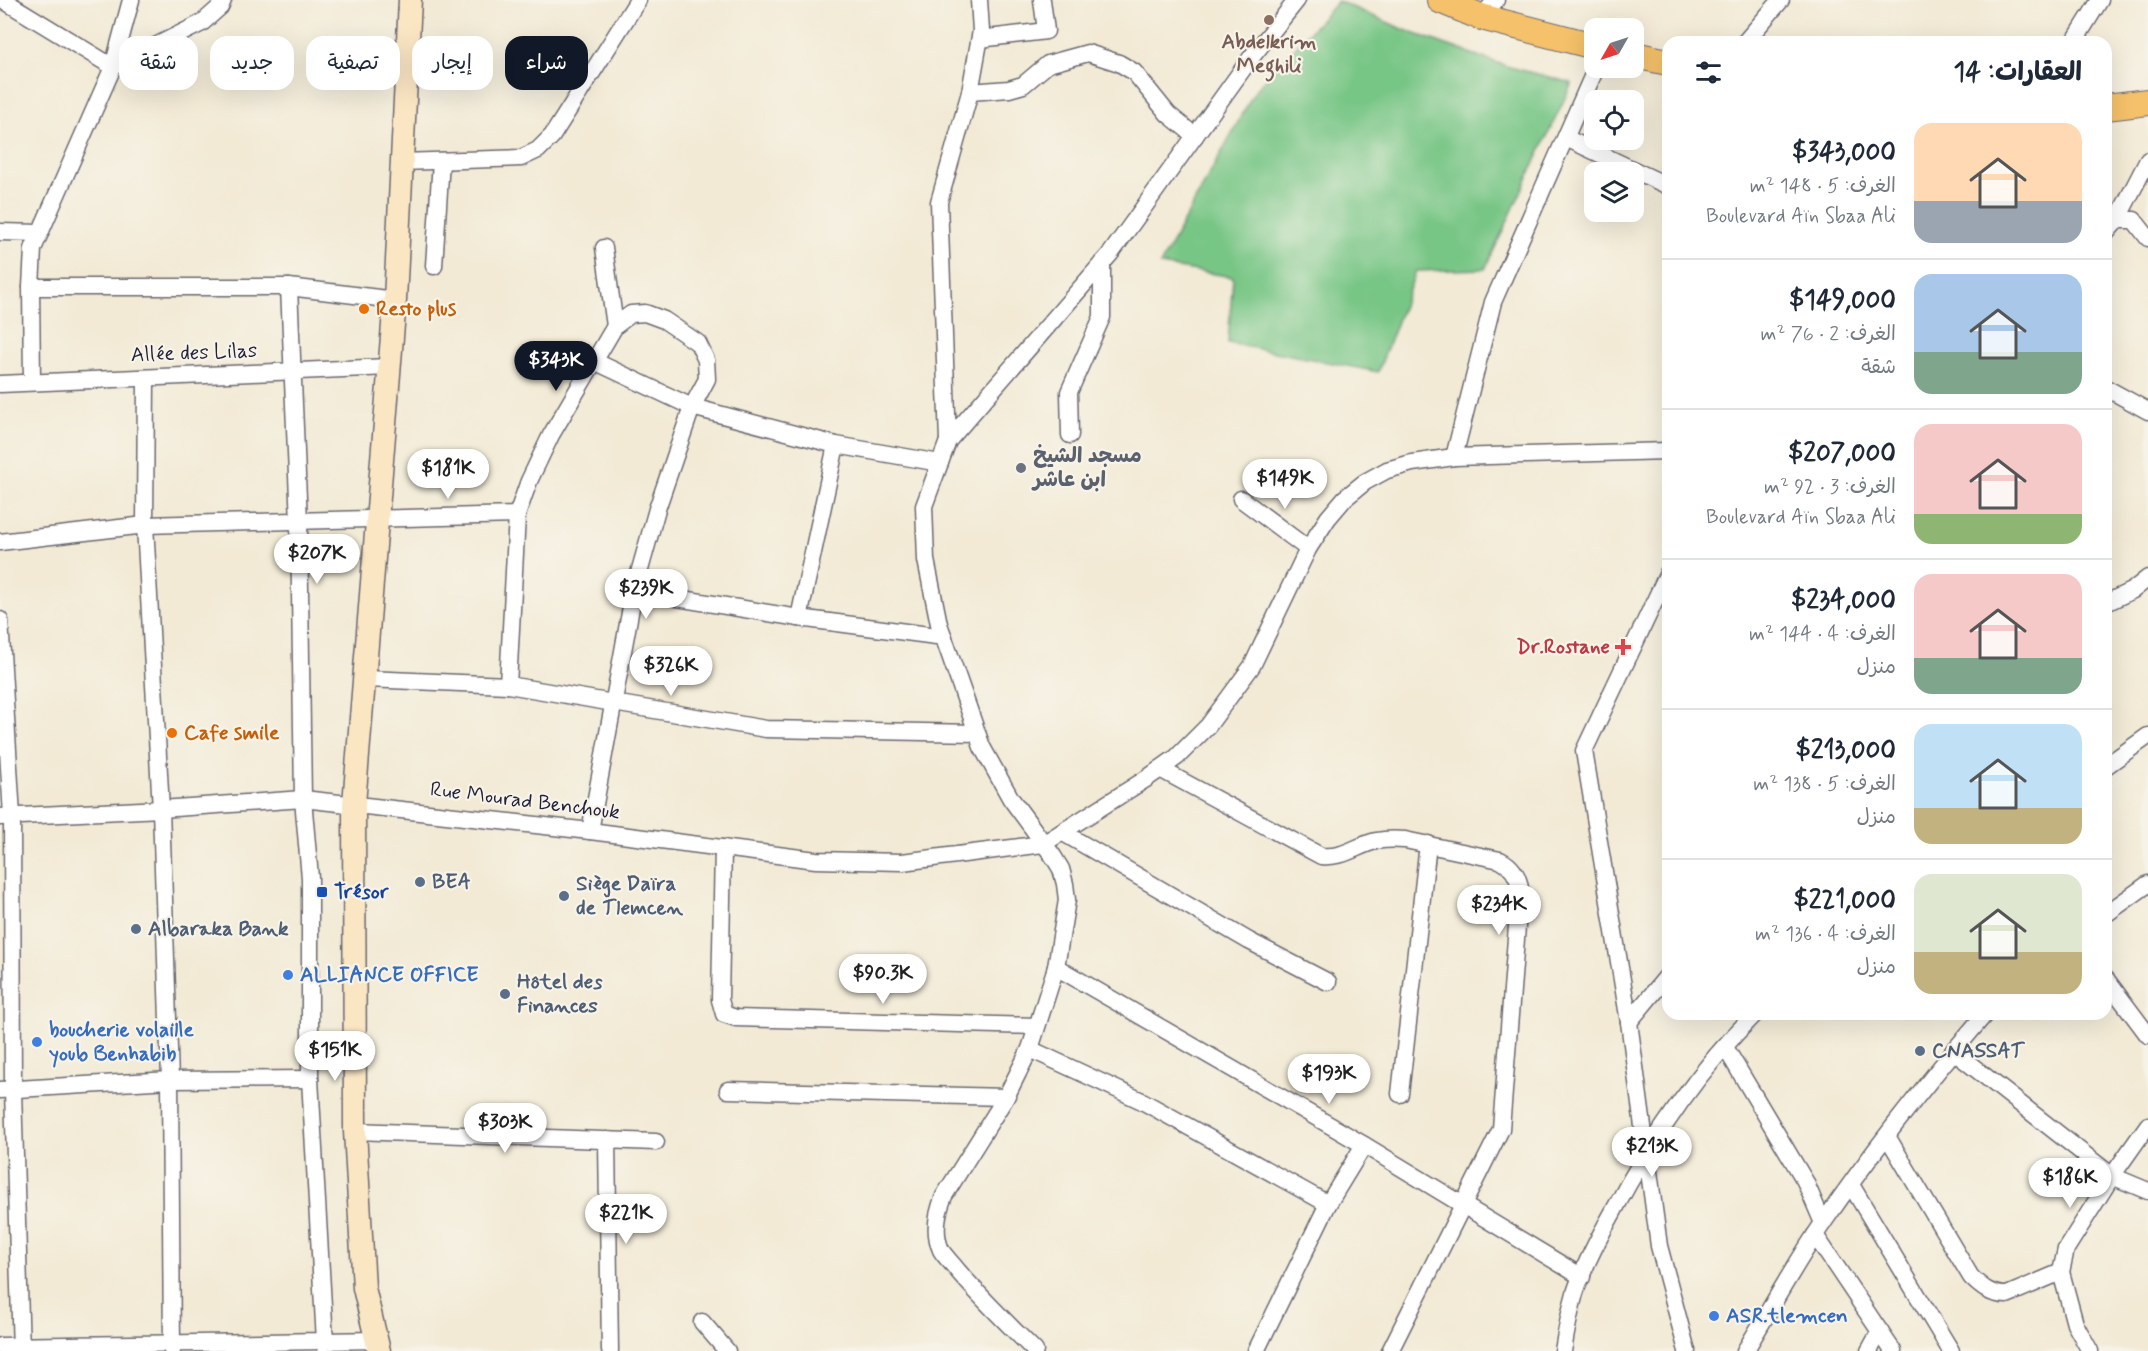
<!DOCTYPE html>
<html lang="ar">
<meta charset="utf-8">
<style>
:root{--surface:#fff;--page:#f2f2f3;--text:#1f2937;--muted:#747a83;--line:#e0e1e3;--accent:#111827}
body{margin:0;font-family:Mynerve,"Playpen Sans Arabic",sans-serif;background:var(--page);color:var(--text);direction:rtl;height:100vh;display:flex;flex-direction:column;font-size:22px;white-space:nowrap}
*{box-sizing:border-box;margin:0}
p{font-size:20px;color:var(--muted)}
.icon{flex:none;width:33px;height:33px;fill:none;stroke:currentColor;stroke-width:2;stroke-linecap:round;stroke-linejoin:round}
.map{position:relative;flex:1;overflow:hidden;direction:ltr}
.drawer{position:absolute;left:1662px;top:36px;width:450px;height:984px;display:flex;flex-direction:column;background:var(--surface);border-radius:18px;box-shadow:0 6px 24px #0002;direction:rtl}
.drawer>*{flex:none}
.hud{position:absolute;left:18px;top:36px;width:570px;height:54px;direction:rtl;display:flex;gap:12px}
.needle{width:39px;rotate:231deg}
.tools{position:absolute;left:1584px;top:18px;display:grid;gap:12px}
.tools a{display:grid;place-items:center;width:60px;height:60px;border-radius:12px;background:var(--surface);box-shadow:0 6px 24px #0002;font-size:30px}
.price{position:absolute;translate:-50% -51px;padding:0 14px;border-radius:21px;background:#fff;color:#222;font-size:20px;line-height:39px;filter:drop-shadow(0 2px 3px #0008)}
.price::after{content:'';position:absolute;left:50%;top:36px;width:18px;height:14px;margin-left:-9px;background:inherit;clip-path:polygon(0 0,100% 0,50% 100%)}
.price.selected{background:var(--accent);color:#fff}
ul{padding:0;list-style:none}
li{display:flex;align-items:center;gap:18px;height:150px;padding:0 30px}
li+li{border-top:2px solid var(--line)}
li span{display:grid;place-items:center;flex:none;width:168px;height:120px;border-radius:18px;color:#555}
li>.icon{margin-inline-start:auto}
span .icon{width:72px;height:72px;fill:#fffc;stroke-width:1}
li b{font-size:26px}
h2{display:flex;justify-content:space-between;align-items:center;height:72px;padding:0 30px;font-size:26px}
.tag{padding:0 21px;border-radius:18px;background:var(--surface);box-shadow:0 6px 24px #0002;font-size:21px;line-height:54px}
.tag.selected{background:var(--accent);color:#fff}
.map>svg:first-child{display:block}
.green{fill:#78c686;stroke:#4d7460;stroke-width:1.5}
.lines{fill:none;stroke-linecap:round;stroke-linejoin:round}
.minor-casing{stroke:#6b6871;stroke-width:19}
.secondary-casing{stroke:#6b6871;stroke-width:25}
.primary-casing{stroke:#6b6871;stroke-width:28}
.minor{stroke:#fff;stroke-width:16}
.secondary{stroke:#fbe6c4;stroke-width:22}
.primary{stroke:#f5c16b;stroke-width:26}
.education-dot{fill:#8d6e63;stroke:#f7f3e8;stroke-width:2}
.food-dot{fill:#e8710a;stroke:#f7f3e8;stroke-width:2}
.worship-dot{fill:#6b7280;stroke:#f7f3e8;stroke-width:2}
.health-dot{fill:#e0444e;stroke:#f7f3e8;stroke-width:2}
.service-dot{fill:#5c6f8a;stroke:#f7f3e8;stroke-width:2}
.transit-dot{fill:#1a4fb4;stroke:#f7f3e8;stroke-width:2}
.shop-dot{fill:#3f7fe0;stroke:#f7f3e8;stroke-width:2}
.labels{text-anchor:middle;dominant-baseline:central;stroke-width:4.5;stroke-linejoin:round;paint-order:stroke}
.education-label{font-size:21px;font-weight:bold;fill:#785e54;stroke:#f7f3e8}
.food-label{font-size:21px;font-weight:bold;fill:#c56008;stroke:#f7f3e8;text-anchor:start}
.street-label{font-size:21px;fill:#22223b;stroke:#f7f3e8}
.worship-label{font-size:21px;font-weight:bold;fill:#5b616d;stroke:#f7f3e8;text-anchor:start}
.health-label{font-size:21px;font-weight:bold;fill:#be3a42;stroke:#f7f3e8;text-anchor:end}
.service-label{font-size:21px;font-weight:bold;fill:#4e5e75;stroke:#f7f3e8;text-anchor:start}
.transit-label{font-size:21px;font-weight:bold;fill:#164399;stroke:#f7f3e8;text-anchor:start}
.shop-label{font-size:21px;font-weight:bold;fill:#366cbe;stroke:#f7f3e8;text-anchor:start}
</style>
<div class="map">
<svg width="2148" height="1351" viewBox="0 0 2148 1351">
<rect width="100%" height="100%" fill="#f7f3e8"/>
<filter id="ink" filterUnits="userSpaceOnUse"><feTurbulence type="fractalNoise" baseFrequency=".0167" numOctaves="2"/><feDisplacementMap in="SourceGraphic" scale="12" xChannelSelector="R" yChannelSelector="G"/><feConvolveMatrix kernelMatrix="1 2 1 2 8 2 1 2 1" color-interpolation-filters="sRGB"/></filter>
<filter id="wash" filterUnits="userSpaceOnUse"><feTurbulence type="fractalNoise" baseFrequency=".008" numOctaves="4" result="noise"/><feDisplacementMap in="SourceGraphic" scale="24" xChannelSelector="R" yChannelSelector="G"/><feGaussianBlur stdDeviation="1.35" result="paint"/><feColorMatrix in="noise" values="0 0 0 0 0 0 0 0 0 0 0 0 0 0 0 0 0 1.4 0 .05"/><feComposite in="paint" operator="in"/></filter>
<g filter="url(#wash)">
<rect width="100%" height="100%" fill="#f2ead5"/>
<polygon class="green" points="1338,1 1410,32 1506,66 1572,83 1485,269 1416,271 1378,372 1228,343 1233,277 1160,265 1255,91"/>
</g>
<g filter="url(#ink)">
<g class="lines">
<defs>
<g id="minor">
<polyline points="3,0 113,67 131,0"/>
<polyline points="1481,17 1496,0"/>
<polyline points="980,39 1046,31 1042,0"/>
<polyline points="1745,42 1781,0"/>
<polyline points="2074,42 2100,0"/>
<polyline points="970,92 1009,89 1023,85 1048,64 1088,53 1119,63 1134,72 1168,114 1195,136"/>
<polyline points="1566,138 1668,186"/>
<polyline points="401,162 521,158 538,150 552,136 638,0"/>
<polyline points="2117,220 2148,160"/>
<polyline points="0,232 40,233"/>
<polyline points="2106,233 2117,220 2134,220 2148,238"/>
<polyline points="604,248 615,326"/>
<polyline points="434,266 441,161"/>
<polyline points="31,287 289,287 395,300"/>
<polyline points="594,361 692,407 836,445 940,463"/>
<polyline points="146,378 145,525 161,809 170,1080 172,1351"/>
<polyline points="32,382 31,287 33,249 113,67 202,23 220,7 223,0"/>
<polyline points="0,384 389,367"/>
<polyline points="2106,388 2148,411"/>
<polyline points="1070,435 1069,392 1102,317 1102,263"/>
<polyline points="948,441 939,202 970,92 981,31 979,0"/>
<polyline points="1454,457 1493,302 1596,68"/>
<polyline points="1241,499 1308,549"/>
<polyline points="0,542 145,525 517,515"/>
<polyline points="1668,573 1584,751 1629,1022 1659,1246 1687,1351"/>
<polyline points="634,591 799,618 944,637"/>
<polyline points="2106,603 2133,590 2148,578"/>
<polyline points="799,618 836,445"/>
<polyline points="0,620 12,816 13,1091 21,1351"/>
<polyline points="366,679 508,685 766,729 977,733"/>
<polyline points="508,685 517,515 529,481 551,435 615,326 631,314 645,313 664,320 698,343 706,360 707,379 692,407 657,509 634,591 590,831"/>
<polyline points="2106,766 2148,736"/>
<path d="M1160,769L1321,856C1345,858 1355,846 1376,841C1386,839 1395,839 1405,840L1500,860C1512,866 1518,875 1520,888L1501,1129L1390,1351"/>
<polyline points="0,817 161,809 303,799 590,831 816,860 902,862 1043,844 1146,779 1177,757 1208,726 1252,666 1308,549 1328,518 1345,498 1365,482 1387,470 1412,463 1454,457 1668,451"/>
<polyline points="1062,832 1249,941 1328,982"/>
<polyline points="723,848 720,1000 724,1014 736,1018 1037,1026"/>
<polyline points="2106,914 2148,884"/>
<polyline points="1056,967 1364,1145 1582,1277"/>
<polyline points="2106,979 2148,1035"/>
<polyline points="1629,1022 1668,975"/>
<polyline points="1725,1047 1805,1181 1823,1223"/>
<polyline points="1030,1049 1142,1101 1328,1204"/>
<polyline points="1953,1051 2112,1176 2148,1191"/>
<polyline points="0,1090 170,1080 310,1079"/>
<polyline points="728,1090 1006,1097"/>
<polyline points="1400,1094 1428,844"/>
<polyline points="355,1131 656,1142"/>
<path d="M1887,1136L1971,1277C1982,1288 1991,1295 2007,1295L2061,1272L2066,1249L2112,1176L2148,1125"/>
<polyline points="607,1140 610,1351"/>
<polyline points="1851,1185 1951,1351"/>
<polyline points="1815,1235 1893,1351"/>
<polyline points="2061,1272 2075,1324 2090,1351"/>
<polyline points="702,1322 727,1351"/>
<polyline points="0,1346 325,1341 310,1079 310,878 303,799 299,522 289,287"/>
<polyline points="326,1350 325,1341 375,1340"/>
<path d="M1035,1351C1009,1325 982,1299 958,1271C953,1264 945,1257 941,1250C933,1232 937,1213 944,1196L1006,1097L1030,1049L1056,967L1067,900L1065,884L1061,869L1053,856L1011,799L982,747L939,624L926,560L924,506L948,441L1111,253L1250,59L1297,0"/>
<polyline points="1256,1351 1328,1204 1364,1145"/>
<path d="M1563,1351C1566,1332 1570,1311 1575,1293C1584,1265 1598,1239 1612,1214C1649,1144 1698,1070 1755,1014"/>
<path d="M1745,1351C1771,1308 1795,1264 1823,1223C1873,1150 1928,1081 1985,1014"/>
<polyline points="1869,1351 1880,1331"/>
</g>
<polyline id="secondary" points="379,1351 364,1288 355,1131 354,804 395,300 410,0"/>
<g id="primary">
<polyline points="1440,0 1481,17 1594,46"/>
<polyline points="1634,55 1668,62"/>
<polyline points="2106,107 2148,102"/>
</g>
</defs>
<use href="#minor" class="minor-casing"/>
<use href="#secondary" class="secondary-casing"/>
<use href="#primary" class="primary-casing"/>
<use href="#minor" class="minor"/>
<use href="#secondary" class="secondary"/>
<use href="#primary" class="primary"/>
</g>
</g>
<circle class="education-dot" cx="1269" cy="20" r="6"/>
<g class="food-dot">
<circle cx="364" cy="309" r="6"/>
<circle cx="172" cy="733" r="6"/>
</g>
<circle class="worship-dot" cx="1021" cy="468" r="6"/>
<path class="health-dot" d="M1620 638h6v6h6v6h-6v6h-6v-6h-6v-6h6z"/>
<g class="service-dot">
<circle cx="420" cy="882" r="6"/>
<circle cx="564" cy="896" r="6"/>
<circle cx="136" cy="929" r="6"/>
<circle cx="505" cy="994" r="6"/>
<circle cx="1920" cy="1051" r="6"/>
</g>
<rect class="transit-dot" x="316" y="886" width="12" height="12" rx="3"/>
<g class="shop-dot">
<circle cx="288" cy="975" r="6"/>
<circle cx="37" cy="1042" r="6"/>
<circle cx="1714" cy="1316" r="6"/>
</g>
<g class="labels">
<g class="education-label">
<text x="1269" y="42">Abdelkrim<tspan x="1269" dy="24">Meghili</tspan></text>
</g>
<g class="food-label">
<text x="376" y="309">Resto plus</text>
<text x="184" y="733">Cafe smile</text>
</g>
<g class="street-label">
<text transform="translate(194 353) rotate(-2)">Allée des Lilas</text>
<text transform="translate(525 801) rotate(7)">Rue Mourad Benchouk</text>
</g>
<g class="worship-label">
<text x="1033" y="456">مسجد الشيخ<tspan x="1033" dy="24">ابن عاشر</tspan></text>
</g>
<g class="health-label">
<text x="1610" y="647">Dr.Rostane</text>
</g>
<g class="service-label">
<text x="432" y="882">BEA</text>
<text x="576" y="884">Siège Daïra<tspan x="576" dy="24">de Tlemcen</tspan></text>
<text x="148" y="929">Albaraka Bank</text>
<text x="517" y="982">Hôtel des<tspan x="517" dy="24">Finances</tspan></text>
<text x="1932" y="1051">CNASSAT</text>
</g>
<g class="transit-label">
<text x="334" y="892">Trésor</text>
</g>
<g class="shop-label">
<text x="300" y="975">ALLIANCE OFFICE</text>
<text x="49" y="1030">boucherie volaille<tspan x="49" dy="24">youb Benhabib</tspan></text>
<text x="1726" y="1316">ASR.tlemcen</text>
</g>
</g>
</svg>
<div class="tools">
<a><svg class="needle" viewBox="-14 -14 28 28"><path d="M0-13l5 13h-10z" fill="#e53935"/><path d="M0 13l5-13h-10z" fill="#747a83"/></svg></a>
<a><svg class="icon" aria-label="locate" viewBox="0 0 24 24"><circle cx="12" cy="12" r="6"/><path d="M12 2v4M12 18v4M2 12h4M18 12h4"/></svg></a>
<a><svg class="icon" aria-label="layers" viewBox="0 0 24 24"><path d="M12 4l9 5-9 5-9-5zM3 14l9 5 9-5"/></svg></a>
</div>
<b class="price selected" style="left:556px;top:392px">$343K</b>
<b class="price" style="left:448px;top:500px">$181K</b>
<b class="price" style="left:1285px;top:510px">$149K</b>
<b class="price" style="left:317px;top:585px">$207K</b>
<b class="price" style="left:646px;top:620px">$239K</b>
<b class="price" style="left:671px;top:697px">$326K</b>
<b class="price" style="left:1499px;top:936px">$234K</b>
<b class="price" style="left:883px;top:1005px">$90.3K</b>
<b class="price" style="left:335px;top:1082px">$151K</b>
<b class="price" style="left:1329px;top:1105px">$193K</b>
<b class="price" style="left:505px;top:1154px">$303K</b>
<b class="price" style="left:1652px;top:1178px">$213K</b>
<b class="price" style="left:2070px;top:1209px">$186K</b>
<b class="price" style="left:626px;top:1245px">$221K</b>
<div class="hud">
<a class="tag selected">شراء</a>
<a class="tag">إيجار</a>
<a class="tag">تصفية</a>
<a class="tag">جديد</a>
<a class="tag">شقة</a>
</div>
<section class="drawer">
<h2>العقارات: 14<svg class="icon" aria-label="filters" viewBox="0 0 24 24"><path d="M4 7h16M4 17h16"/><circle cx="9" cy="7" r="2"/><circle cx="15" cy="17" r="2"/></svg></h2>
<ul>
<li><span style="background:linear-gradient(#ffd9b3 65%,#9aa5b1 0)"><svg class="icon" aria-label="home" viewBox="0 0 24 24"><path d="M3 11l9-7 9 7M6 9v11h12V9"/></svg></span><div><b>$343,000</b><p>الغرف: 5 · 148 m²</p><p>Boulevard Aïn Sbaa Ali</p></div></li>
<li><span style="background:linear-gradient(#a9c7e8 65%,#7fa58c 0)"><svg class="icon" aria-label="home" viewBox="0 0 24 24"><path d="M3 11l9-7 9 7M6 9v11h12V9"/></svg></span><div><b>$149,000</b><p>الغرف: 2 · 76 m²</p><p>شقة</p></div></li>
<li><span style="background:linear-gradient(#f6c9c9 75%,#8fb573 0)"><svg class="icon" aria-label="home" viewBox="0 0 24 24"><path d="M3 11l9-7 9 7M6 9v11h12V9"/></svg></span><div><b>$207,000</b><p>الغرف: 3 · 92 m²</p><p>Boulevard Aïn Sbaa Ali</p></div></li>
<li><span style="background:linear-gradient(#f6c9c9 70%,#7fa58c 0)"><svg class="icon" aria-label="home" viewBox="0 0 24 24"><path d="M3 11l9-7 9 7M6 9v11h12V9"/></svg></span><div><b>$234,000</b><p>الغرف: 4 · 144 m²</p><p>منزل</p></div></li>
<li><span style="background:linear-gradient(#bfe0f5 70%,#c2b280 0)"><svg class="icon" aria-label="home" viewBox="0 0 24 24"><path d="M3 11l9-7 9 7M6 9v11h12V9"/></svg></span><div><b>$213,000</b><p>الغرف: 5 · 138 m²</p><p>منزل</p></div></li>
<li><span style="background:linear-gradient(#dfe7d0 65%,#c2b280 0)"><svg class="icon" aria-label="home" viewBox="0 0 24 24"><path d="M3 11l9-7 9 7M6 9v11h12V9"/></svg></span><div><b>$221,000</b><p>الغرف: 4 · 136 m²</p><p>منزل</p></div></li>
</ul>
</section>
</div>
